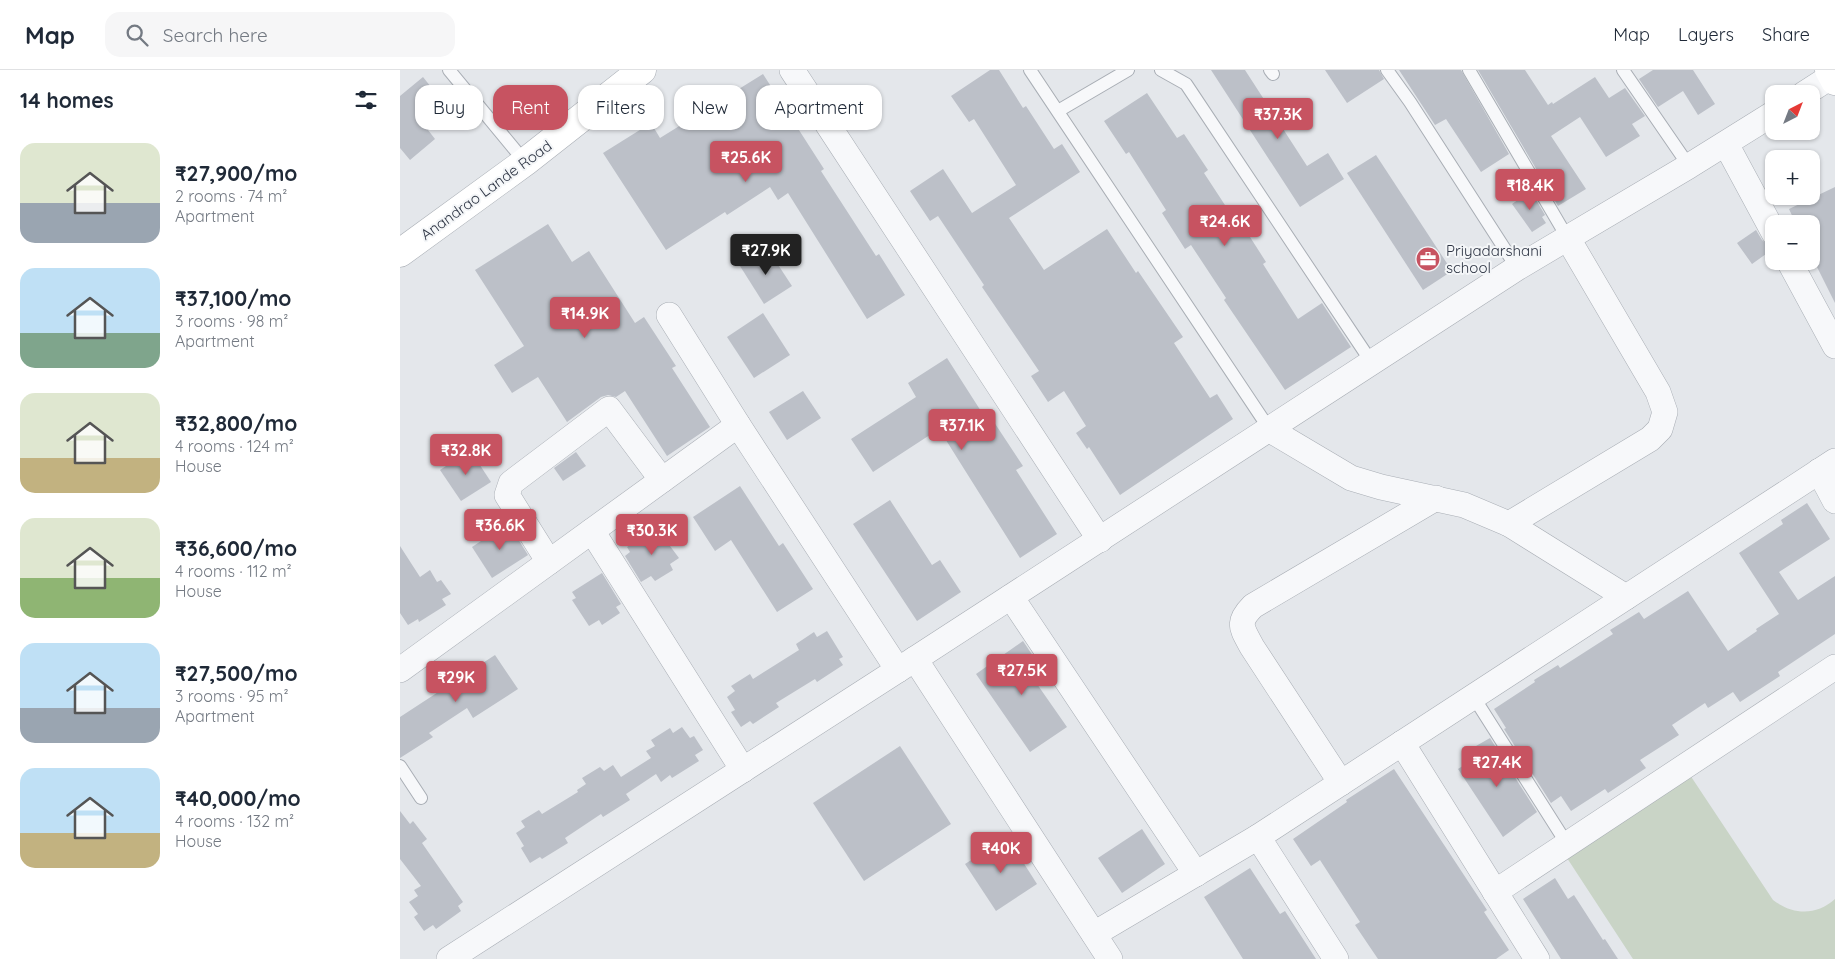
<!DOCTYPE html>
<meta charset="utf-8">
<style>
:root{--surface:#fff;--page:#f6f6f7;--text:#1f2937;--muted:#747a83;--line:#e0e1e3;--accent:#c75361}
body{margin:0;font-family:Quicksand,sans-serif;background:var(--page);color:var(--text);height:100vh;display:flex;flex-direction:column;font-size:19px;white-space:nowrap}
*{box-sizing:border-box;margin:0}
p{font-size:16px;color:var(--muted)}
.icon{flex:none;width:28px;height:28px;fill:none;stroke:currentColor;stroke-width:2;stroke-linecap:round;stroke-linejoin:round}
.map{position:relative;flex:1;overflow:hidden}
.panel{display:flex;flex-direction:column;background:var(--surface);width:400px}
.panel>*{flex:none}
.guide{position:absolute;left:15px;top:15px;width:475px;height:45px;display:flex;gap:10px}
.needle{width:32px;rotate:42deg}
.controls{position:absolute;left:1365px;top:15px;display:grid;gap:10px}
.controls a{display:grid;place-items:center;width:55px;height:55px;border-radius:10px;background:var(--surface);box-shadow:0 1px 4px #0004;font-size:25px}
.price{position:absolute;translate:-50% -42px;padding:0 11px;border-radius:5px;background:var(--accent);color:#fff;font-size:16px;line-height:32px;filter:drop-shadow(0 1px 2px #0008)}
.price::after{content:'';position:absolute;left:50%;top:30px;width:15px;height:11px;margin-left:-8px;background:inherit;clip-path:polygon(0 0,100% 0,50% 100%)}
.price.active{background:#222;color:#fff}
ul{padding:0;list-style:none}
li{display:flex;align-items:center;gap:15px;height:125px;padding:0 20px}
li span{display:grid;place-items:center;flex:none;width:140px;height:100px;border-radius:15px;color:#555}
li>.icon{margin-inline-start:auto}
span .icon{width:60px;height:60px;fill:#fffc;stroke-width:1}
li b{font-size:21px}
h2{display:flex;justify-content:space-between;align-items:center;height:60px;padding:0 20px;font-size:21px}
.pill{padding:0 18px;border-radius:15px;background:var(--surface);box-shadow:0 1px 4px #0004;font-size:18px;line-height:45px}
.pill.active{background:var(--accent);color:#fff}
header{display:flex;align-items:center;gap:30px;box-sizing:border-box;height:70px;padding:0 25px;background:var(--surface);border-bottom:1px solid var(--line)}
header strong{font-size:24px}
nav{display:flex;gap:28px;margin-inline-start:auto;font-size:18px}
.search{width:350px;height:45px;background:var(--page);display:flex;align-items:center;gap:12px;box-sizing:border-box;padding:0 18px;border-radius:15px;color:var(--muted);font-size:19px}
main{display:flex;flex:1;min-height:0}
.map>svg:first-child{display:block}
.green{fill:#c9d4c6}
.building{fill:#bcc0c8}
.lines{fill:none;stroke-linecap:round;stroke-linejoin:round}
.lane-casing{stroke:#a9aeb5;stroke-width:14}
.street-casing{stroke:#a9aeb5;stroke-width:26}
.secondary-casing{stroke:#a9aeb5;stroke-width:29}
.lane{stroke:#f7f8fa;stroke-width:12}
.street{stroke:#f7f8fa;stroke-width:25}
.secondary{stroke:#fff;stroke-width:28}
.labels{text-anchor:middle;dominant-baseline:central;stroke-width:4;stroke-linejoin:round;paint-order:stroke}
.street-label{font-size:15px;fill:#2d3443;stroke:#f4f6f8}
.poi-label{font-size:15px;fill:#2d3443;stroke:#f4f6f8;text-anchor:start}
</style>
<header>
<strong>Map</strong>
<div class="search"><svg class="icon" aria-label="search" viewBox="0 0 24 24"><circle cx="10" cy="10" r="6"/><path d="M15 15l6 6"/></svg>Search here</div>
<nav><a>Map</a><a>Layers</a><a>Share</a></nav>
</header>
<main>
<section class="panel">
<h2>14 homes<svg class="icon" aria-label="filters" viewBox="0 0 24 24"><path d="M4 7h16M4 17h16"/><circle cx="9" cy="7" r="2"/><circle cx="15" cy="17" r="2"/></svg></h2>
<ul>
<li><span style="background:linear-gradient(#dfe7d0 60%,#9aa5b1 0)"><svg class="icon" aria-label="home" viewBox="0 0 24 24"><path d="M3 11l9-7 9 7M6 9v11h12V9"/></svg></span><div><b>₹27,900/mo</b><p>2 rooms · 74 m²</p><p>Apartment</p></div></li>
<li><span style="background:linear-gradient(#bfe0f5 65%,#7fa58c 0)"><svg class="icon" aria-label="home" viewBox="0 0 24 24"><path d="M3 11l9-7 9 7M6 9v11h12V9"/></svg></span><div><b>₹37,100/mo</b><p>3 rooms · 98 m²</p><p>Apartment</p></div></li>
<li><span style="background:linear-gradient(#dfe7d0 65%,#c2b280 0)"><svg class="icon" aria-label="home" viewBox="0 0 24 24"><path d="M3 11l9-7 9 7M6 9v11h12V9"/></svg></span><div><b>₹32,800/mo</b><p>4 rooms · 124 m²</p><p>House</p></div></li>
<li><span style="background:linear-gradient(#dfe7d0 60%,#8fb573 0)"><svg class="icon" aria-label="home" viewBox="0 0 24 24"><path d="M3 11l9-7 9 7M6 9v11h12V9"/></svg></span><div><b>₹36,600/mo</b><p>4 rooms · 112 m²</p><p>House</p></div></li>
<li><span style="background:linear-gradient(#bfe0f5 65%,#9aa5b1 0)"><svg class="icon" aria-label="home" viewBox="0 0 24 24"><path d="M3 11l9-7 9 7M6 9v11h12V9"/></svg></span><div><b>₹27,500/mo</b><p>3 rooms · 95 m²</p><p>Apartment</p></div></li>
<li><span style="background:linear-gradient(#bfe0f5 65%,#c2b280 0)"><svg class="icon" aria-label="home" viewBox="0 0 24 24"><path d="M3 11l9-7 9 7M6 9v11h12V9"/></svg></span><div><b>₹40,000/mo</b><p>4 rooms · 132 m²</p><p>House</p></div></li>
</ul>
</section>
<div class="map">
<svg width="1435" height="889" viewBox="0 0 1435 889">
<rect width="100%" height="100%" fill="#e4e7eb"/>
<path class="green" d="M1290,705L1373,830C1393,845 1416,846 1435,829V889H1233L1167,788Z"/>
<g class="building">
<polygon points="590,0 599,0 623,38 626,36 654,79 662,74 680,102 609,148 644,200 707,159 736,203 738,201 783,267 774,273 810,328 817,324 833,349 720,425 689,377 687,379 676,363 686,356 664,321 648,332 631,306 639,301 582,217 584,215 538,146 530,151 510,121 543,99 572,143 616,115 574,49 569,52 551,26"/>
<polygon points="811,0 845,0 907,96 928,83 944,109 900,137"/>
<polygon points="925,0 979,0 984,9 947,33"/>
<polygon points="999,0 1061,0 1109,84 1081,102 1046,49 1035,55"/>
<polygon points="1078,0 1125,0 1148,35 1152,32 1153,34 1195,7 1209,28 1225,18 1245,46 1232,54 1240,66 1206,87 1180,47 1151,66 1186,119 1158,136"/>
<polygon points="1253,0 1293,0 1315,34 1298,45 1283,21 1258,37 1239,9"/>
<polygon points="363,4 424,99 421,101 476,186 479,184 505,225 467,249 388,123 378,130 370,117 327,145 325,142 266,180 203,83 251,53 260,68"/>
<polygon points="23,7 51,42 28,60 35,69 10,90 0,78 0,26"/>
<polygon points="747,23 777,68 784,64 808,100 804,103 840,158 843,156 866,192 863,194 898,249 922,233 951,277 885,320 824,230 826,228 791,175 785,179 762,143 766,140 729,82 726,84 704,51"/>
<polygon points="976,85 1052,201 1023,220 947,103"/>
<polygon points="1435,117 1435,233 1411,185 1411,154 1396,154 1389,139"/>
<polygon points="1131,121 1145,145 1142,147 1146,153 1132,162 1112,134"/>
<polygon points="148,154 172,192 189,181 235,253 244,247 276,296 272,298 310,357 267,386 225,321 216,327 208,325 201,327 167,352 138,307 112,323 94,295 124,276 75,200"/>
<polygon points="1356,160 1362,170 1373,179 1352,194 1337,173"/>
<polygon points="367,178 392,216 364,234 340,196"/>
<polygon points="363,243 390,285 354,308 327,267"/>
<polygon points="547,288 586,349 590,346 623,396 616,400 657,464 620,488 539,359 473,402 451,369 516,327 508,313"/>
<polygon points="403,321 421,348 387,370 369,342"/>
<polygon points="70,380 91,412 61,431 40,400"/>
<polygon points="176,382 186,396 163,411 154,398"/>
<polygon points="340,416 379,476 383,473 413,519 377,542 331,470 315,481 293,447"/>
<polygon points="490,430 532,495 540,490 561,522 517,551 453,454"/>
<polygon points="1407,433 1430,469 1379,502 1398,530 1435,506 1435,564 1378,602 1380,606 1340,632 1333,622 1308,638 1305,633 1272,655 1279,665 1240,690 1246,698 1208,723 1205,719 1171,741 1161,726 1151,733 1104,659 1106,658 1094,639 1135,612 1134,610 1158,595 1160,598 1213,564 1210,560 1239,542 1244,549 1288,521 1328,581 1357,561 1356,559 1379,544 1339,483 1383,454 1381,450"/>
<polygon points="108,453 128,485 92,508 72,477"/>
<polygon points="265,458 274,473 270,476 279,488 270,494 273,500 255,511 251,506 241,512 225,486 230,482 227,477 253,460 256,464"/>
<polygon points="0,476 20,507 30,500 37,512 41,510 51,524 42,529 46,535 19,552 18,549 8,555 0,543"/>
<polygon points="202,503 221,534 216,537 220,543 202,555 199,550 189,556 172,530 176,528 172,522"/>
<polygon points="427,561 443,587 439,589 443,595 417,612 415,609 376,633 379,637 353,654 350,651 341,657 331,642 335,640 327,627 335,621 331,616 350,604 353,609 399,580 396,574 414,562 417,567"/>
<polygon points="623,571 647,607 637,614 667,657 630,682 576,604"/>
<polygon points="95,585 118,619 73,648 67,638 29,663 33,667 0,688 0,647"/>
<polygon points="282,657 290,668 294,666 303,680 295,685 299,691 272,708 270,705 261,712 256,704 226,724 230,730 203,747 201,744 165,768 168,773 142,789 140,787 130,793 121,778 124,776 116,763 125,757 121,751 139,740 142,744 178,722 177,720 186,714 182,708 200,697 204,701 213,695 221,707 251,688 246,681 255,676 251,670 270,658 273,663"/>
<polygon points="1090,668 1137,742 1103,767 1058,699 1075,688 1069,680"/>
<polygon points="500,676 551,754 464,811 413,733"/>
<polygon points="994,699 1087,840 1084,842 1109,880 1096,889 978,889 955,855 960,852 920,790 911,796 893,769 947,732 946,730"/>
<polygon points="0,741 10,754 13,751 27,769 22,773 63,832 58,836 61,841 36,859 33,855 24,861 14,847 18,844 9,832 18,826 14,820 21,816 0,789"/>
<polygon points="742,759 765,794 722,823 698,788"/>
<polygon points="607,767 637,814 596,841 565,794"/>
<polygon points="850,798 880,844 885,841 916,889 843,889 804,827"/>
<polygon points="1155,808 1168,829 1174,825 1203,870 1205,869 1218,889 1161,889 1123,829"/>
</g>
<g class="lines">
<defs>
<g id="lane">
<polyline points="49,0 125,92"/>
<polyline points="630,0 870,360"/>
<polyline points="761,0 786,14 972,293"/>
<polyline points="870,0 873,4"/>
<polyline points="987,0 1010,32 1117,198"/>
<polyline points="1069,0 1167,167"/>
<polyline points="1223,0 1289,96"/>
<polyline points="658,41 728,0"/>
<polyline points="1073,626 1167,774"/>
<polyline points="0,696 21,728"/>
</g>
<g id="street">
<polyline points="392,0 700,470"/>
<polyline points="1404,24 1435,4"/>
<polyline points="1326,74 1374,163"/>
<polyline points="1389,191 1435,276"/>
<polyline points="269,245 338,355 498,600"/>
<polyline points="870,360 951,408 981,417 1064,435 1109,454 1226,527"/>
<polyline points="1419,401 1435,431"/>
<polyline points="1109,454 1250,369 1260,359 1265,342 1258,322 1167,167"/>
<polyline points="192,461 343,700"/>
<polyline points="149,492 107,425 111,413 209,339 262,410"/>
<polyline points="611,527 796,804"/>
<polyline points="515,589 710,889"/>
<polyline points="0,600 338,355"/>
<polyline points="1002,673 1137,889"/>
<path d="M941,713L852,577C842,558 836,553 853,536L1036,428"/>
<polyline points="858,767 936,889"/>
<polyline points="1095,822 1435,597"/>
<polyline points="694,864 858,767 1435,391"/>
<polyline points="49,889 515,589 1117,198 1289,96 1374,43"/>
</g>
<g id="secondary">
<polyline points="1429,0 1435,11"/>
<polyline points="0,183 125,92 242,0"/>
</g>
</defs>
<use href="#lane" class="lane-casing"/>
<use href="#street" class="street-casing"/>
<use href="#secondary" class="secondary-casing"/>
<use href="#lane" class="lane"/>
<use href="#street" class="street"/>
<use href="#secondary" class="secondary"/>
</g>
<defs>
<symbol id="office-disc" viewBox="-11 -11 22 22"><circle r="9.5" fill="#c75361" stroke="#f4f6f8"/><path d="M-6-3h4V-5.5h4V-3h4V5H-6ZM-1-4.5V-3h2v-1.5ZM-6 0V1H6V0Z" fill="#fff"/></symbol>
</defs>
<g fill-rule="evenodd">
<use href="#office-disc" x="1014" y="175" width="28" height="28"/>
</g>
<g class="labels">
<g class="street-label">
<text transform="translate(86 120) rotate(-36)">Anandrao Lande Road</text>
</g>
<g class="poi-label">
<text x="1046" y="180">Priyadarshani<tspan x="1046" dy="17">school</tspan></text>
</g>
</g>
</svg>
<div class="controls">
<a><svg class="needle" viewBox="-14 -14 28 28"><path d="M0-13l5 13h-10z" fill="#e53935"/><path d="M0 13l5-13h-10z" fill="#747a83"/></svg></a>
<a>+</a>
<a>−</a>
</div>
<b class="price" style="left:878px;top:70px">₹37.3K</b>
<b class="price" style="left:346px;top:113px">₹25.6K</b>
<b class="price" style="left:1130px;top:141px">₹18.4K</b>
<b class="price" style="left:825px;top:177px">₹24.6K</b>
<b class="price active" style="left:366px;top:206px">₹27.9K</b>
<b class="price" style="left:185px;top:269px">₹14.9K</b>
<b class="price" style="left:562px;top:381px">₹37.1K</b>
<b class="price" style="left:66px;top:406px">₹32.8K</b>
<b class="price" style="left:100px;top:481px">₹36.6K</b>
<b class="price" style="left:252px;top:486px">₹30.3K</b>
<b class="price" style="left:622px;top:626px">₹27.5K</b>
<b class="price" style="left:56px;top:633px">₹29K</b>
<b class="price" style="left:1097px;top:718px">₹27.4K</b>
<b class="price" style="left:601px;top:804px">₹40K</b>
<div class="guide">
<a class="pill">Buy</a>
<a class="pill active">Rent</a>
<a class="pill">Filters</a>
<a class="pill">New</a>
<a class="pill">Apartment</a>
</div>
</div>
</main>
